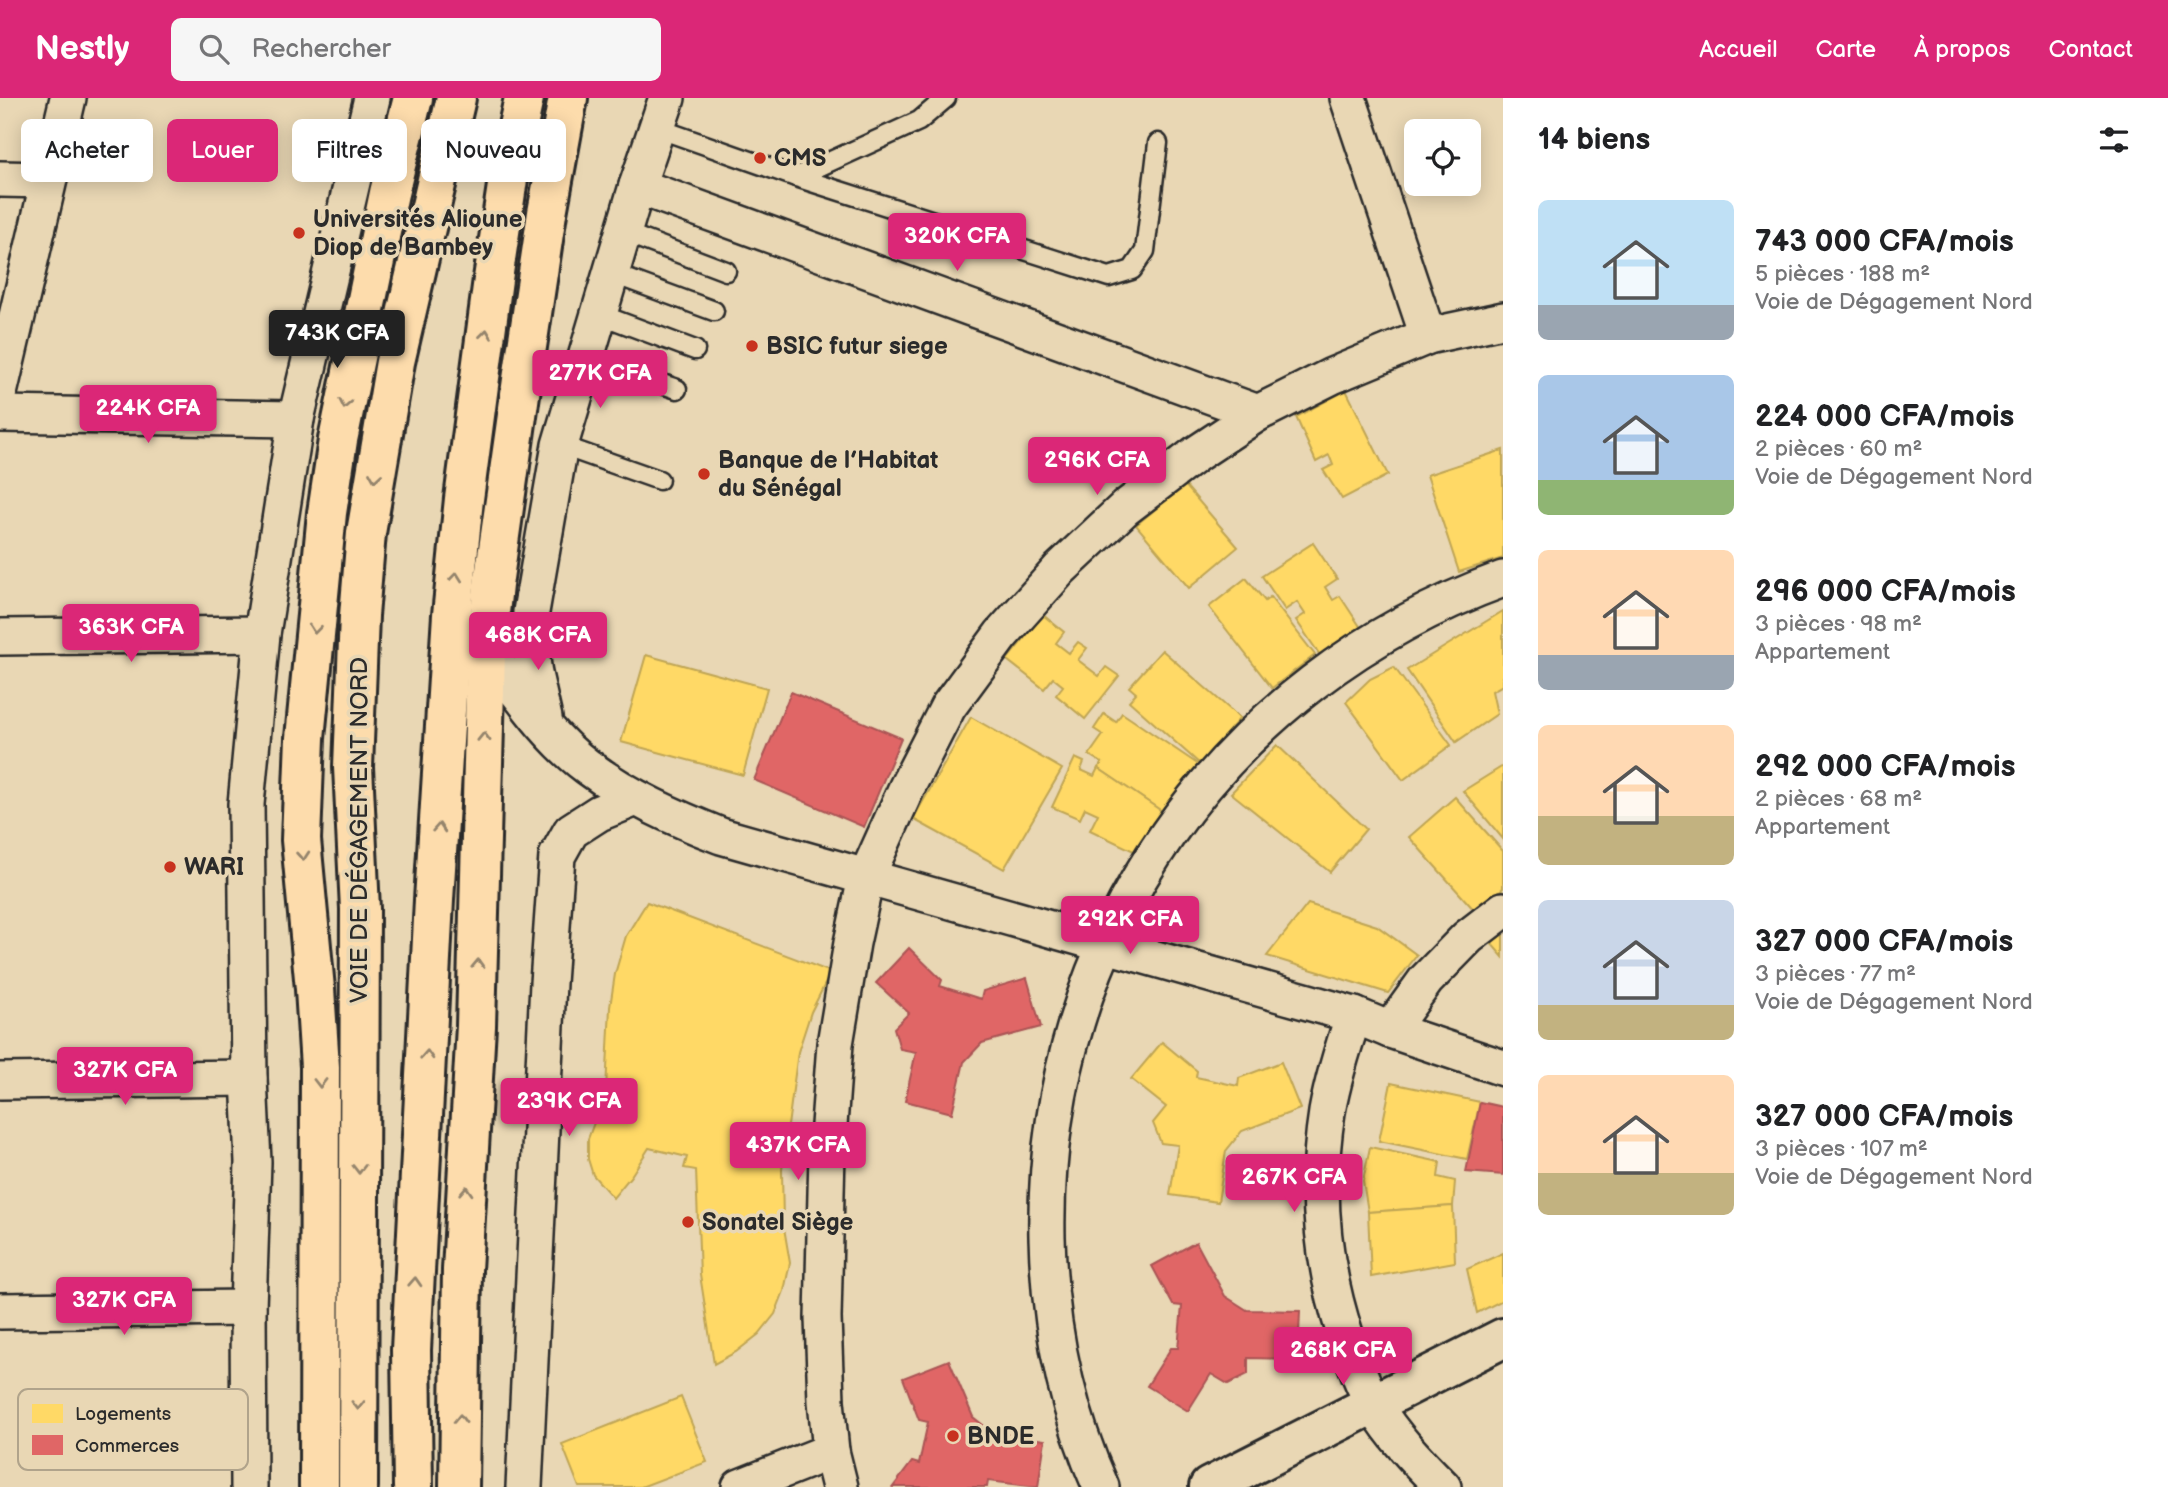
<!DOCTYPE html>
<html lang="fr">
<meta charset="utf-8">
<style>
:root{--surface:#fff;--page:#f6f6f6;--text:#202124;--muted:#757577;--accent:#db2777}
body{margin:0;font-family:"Balsamiq Sans",sans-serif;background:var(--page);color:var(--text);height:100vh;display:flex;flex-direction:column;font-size:26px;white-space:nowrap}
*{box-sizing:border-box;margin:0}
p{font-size:23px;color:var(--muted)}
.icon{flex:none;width:38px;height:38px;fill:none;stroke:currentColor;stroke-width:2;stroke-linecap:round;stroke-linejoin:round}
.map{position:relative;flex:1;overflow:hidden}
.details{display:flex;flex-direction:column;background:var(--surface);width:665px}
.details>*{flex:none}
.guide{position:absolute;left:21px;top:21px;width:665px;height:63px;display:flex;gap:14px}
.fabs{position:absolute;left:1404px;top:21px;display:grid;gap:14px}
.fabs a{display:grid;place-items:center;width:77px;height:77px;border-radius:10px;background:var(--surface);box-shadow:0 4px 18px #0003;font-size:35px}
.price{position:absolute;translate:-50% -60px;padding:0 16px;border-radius:7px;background:var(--accent);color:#fff;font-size:23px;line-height:46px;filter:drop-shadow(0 2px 4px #0008)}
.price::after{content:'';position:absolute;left:50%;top:42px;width:21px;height:16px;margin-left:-10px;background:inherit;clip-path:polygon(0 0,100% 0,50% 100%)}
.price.current{background:#222;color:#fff}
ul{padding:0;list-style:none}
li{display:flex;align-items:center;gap:21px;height:175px;padding:0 35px}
li span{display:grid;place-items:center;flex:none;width:196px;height:140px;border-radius:10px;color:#555}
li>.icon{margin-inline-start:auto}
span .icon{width:84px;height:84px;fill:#fffc;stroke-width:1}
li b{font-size:30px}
h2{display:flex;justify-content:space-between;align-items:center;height:84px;padding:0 35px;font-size:30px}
.chip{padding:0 24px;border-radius:10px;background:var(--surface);box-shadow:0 4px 18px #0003;font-size:24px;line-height:63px}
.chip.current{background:var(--accent);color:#fff}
header{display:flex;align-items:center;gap:42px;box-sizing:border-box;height:98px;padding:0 35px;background:var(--accent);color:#fff}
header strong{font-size:33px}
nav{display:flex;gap:38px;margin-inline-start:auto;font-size:24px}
.search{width:490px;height:63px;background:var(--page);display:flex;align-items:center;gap:18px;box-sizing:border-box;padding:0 24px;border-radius:10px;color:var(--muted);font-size:26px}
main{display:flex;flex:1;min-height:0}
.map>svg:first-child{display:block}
.homes{fill:#ffd966;stroke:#bfa554;stroke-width:2}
.shops{fill:#e06666;stroke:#aa5454;stroke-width:2}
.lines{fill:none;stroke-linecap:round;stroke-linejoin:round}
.lane-casing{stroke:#2b2b2b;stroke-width:23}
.street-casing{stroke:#2b2b2b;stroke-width:40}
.secondary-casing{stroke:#2b2b2b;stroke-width:44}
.highway-casing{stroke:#2b2b2b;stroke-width:44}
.lane{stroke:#e9d7b4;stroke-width:18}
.street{stroke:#e9d7b4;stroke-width:35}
.secondary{stroke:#e9d7b4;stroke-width:38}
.highway{stroke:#fddcac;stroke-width:38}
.oneway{stroke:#94846c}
.poi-dot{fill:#c8321e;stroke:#e9d7b4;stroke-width:2.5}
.labels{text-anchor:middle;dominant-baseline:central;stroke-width:7;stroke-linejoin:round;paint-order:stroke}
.poi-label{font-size:24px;font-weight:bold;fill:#2b2b2b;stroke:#e9d7b4;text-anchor:start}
.street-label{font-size:24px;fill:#2b2b2b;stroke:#e9d7b4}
.key{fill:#e9d7b4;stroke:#b0a38b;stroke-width:2}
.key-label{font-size:19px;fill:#2b2b2b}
</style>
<header>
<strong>Nestly</strong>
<div class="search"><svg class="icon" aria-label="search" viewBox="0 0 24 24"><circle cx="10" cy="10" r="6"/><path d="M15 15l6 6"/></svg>Rechercher</div>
<nav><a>Accueil</a><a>Carte</a><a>À propos</a><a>Contact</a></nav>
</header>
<main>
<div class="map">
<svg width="1503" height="1389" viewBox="0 0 1503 1389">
<rect width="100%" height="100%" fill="#e9d7b4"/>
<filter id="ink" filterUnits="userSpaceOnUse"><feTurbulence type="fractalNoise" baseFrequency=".0143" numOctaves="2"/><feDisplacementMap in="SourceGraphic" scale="14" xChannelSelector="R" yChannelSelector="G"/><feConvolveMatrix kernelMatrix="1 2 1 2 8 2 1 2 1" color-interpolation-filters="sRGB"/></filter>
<g filter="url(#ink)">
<g class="homes">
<polygon points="1346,292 1388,377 1342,401 1323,372 1333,367 1329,357 1316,364 1296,319"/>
<polygon points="1503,352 1503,460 1459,474 1427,377"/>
<polygon points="1185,387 1238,449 1189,490 1136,427"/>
<polygon points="1313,445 1337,481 1325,489 1333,502 1340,498 1363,533 1322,560 1296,522 1305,516 1297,504 1285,512 1262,478"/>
<polygon points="1246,480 1265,503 1270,499 1315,557 1272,590 1209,509"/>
<polygon points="1503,513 1503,587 1492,593 1497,616 1456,644 1407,572"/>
<polygon points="1043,517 1064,534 1056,545 1069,555 1078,544 1087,550 1078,562 1099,578 1106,569 1119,578 1085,621 1056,597 1063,588 1053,580 1044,591 1007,562"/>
<polygon points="1162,552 1240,620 1200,666 1129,603 1136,595 1129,589"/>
<polygon points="646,557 767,590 743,677 621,644"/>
<polygon points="1394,569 1451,647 1403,682 1346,604 1370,581"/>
<polygon points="1122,615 1199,667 1166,716 1098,670 1102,665 1089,657 1103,637 1094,631 1104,616 1116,624"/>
<polygon points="971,619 1062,671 1004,771 913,721"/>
<polygon points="1277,647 1366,731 1330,774 1231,695"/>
<polygon points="1075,660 1084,664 1081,672 1094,678 1098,670 1166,716 1146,759 1090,732 1098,716 1085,710 1080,721 1052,709"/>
<polygon points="1503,668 1503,741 1463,693"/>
<polygon points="1455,699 1503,753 1503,790 1476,814 1409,739"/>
<polygon points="647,804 831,874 811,914 798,954 782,1072 783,1124 790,1165 784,1193 775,1216 759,1236 736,1254 714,1266 700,1177 696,1072 684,1070 687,1059 649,1050 631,1078 613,1100 593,1077 588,1061 588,1041 606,992 610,909 615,876 626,838"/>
<polygon points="1308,806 1377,828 1417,857 1388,895 1267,858"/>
<polygon points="1503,836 1503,859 1490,844"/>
<polygon points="1162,944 1197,973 1196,979 1238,988 1239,980 1281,964 1300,1011 1242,1033 1226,1053 1218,1104 1170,1097 1178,1047 1161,1045 1153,1025 1166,1009 1131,981"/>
<polygon points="1391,985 1480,1004 1467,1061 1379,1043"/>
<polygon points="1370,1049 1440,1064 1438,1079 1455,1083 1453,1108 1368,1114 1363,1083"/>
<polygon points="1453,1108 1455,1164 1371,1179 1368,1114"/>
<polygon points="1503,1155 1503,1202 1477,1215 1467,1171"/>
<polygon points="681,1299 707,1364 641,1389 579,1389 562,1346"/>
</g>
<g class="shops">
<polygon points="791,594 901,640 864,729 754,682"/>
<polygon points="909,850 942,882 940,888 981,901 983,893 1027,880 1041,929 982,945 964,964 952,1015 905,1003 916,954 900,951 894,930 909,915 876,885"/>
<polygon points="1480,1004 1503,1009 1503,1077 1466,1074"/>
<polygon points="1196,1144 1225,1198 1247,1212 1300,1213 1298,1261 1248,1260 1248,1276 1228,1286 1211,1276 1188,1313 1147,1288 1171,1250 1178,1250 1182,1208 1173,1207 1152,1168"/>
<polygon points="949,1262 973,1319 992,1334 1045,1342 1038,1389 988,1383 987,1389 893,1389 912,1364 919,1366 928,1324 919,1322 903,1280"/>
</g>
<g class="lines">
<defs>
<g id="lane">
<polyline points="657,30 796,79 1109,179 1132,172 1145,153 1158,45"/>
<polyline points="796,79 919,23 946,0"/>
<polyline points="623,134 726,173"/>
<polyline points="611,175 714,213"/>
<polyline points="599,216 695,252"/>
<polyline points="586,260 677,291"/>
<polyline points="560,347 659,382"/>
</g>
<g id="street">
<polyline points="1348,0 1428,238"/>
<polyline points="0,81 47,82"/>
<polyline points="637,88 1258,315"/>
<polyline points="0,291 68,0"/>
<polyline points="0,316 296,321"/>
<polyline points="0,539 262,536"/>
<path d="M486,552C517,592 547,639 588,669C628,699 675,720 721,738L1354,917L1390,932L1503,970"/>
<polyline points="544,620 534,576 530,546 531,514 560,347 637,88 667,0"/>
<path d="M1354,917C1343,949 1333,981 1327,1014C1315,1090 1322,1167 1346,1239C1354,1262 1362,1287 1375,1308C1393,1338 1418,1364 1443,1389"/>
<polyline points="1390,932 1426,882 1468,839 1503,812"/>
<polyline points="0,983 249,980"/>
<polyline points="0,1213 248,1210"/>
<polyline points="249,1389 248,1210 253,1064 249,980 246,706 262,536 296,321 372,0"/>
<polyline points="524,1389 548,885 557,758 571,733 599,715 636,700"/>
<polyline points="740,1389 831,1353"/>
<polyline points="840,1389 831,1353 826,1303 823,1220 827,1054 835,946 852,845 866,780 907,689 948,609 1001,537 1060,471 1125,410 1196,356 1258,315 1332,278 1428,238 1503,222"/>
<path d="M1101,1389C1066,1311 1049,1224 1047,1139C1041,840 1224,582 1503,481"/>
</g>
<polyline id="secondary" points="1209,1389 1503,1240"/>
<g id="highway">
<polyline points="319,1389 320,969 315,891 301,742 305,640 327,415 338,342 389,95 413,0"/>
<polyline points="358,1389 360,811 353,669 359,518 366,435 395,264 456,0"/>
<polyline points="413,1389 411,1252 434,802 452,517 464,401 493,181 511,61 524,0"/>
<polyline points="459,1389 462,1172 476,928 486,552 493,487 522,282 547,115 568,0"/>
</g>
</defs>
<use href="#lane" class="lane-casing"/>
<use href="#street" class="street-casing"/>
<use href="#secondary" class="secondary-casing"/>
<use href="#highway" class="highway-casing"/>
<use href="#lane" class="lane"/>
<use href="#street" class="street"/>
<use href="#secondary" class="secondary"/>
<use href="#highway" class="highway"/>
</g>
<defs><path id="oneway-chevron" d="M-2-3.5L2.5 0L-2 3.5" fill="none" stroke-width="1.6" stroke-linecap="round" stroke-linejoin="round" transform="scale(1.75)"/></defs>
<g class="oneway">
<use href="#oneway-chevron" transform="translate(486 236) rotate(-83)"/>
<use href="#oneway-chevron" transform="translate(345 306) rotate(101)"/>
<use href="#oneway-chevron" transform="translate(375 379) rotate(99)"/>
<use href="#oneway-chevron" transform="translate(456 479) rotate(-84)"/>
<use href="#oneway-chevron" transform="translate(315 531) rotate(96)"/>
<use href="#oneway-chevron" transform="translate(484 639) rotate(-89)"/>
<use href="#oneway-chevron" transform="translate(439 730) rotate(-86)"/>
<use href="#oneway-chevron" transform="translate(303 758) rotate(85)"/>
<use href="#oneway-chevron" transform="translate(478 866) rotate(-88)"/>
<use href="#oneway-chevron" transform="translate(427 957) rotate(-87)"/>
<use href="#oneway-chevron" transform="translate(320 985) rotate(90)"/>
<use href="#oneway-chevron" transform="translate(359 1071) rotate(90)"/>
<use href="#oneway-chevron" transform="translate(466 1093) rotate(-87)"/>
<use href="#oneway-chevron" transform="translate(415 1184) rotate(-87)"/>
<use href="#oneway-chevron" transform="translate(358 1307) rotate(90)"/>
<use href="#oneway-chevron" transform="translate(460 1321) rotate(-89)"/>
</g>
</g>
<g class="poi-dot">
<circle cx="760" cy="60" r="7"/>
<circle cx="299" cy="135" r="7"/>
<circle cx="752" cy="248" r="7"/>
<circle cx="704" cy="376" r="7"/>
<circle cx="170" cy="769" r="7"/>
<circle cx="688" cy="1124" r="7"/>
<circle cx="953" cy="1338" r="7"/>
</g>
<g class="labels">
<g class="poi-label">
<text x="774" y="60">CMS</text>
<text x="313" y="121">Universités Alioune<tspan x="313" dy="28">Diop de Bambey</tspan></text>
<text x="766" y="248">BSIC futur siege</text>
<text x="718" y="362">Banque de l’Habitat<tspan x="718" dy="28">du Sénégal</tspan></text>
<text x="184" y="769">WARI</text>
<text x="702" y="1124">Sonatel Siège</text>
<text x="967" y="1338">BNDE</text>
</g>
<g class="street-label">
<text transform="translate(359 732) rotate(-90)">VOIE DE DÉGAGEMENT NORD</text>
</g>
</g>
<rect x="18" y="1291" width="230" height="81" rx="10" class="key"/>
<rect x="32" y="1306" width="31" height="19" fill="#ffd966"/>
<rect x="32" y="1337" width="31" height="20" fill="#e06666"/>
<g class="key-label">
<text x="75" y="1322">Logements</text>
<text x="75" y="1354">Commerces</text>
</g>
</svg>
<div class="fabs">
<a><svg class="icon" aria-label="locate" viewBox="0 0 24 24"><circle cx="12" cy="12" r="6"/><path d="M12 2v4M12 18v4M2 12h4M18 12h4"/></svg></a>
</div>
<b class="price" style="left:957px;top:175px">320K CFA</b>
<b class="price current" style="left:337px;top:272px">743K CFA</b>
<b class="price" style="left:600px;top:312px">277K CFA</b>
<b class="price" style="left:148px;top:347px">224K CFA</b>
<b class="price" style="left:1097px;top:399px">296K CFA</b>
<b class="price" style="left:131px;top:566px">363K CFA</b>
<b class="price" style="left:538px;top:574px">468K CFA</b>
<b class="price" style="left:1130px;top:858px">292K CFA</b>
<b class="price" style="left:125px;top:1009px">327K CFA</b>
<b class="price" style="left:569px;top:1040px">239K CFA</b>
<b class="price" style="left:798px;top:1084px">437K CFA</b>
<b class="price" style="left:1294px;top:1116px">267K CFA</b>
<b class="price" style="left:124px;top:1239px">327K CFA</b>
<b class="price" style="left:1343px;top:1289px">268K CFA</b>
<div class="guide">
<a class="chip">Acheter</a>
<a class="chip current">Louer</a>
<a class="chip">Filtres</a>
<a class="chip">Nouveau</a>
</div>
</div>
<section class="details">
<h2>14 biens<svg class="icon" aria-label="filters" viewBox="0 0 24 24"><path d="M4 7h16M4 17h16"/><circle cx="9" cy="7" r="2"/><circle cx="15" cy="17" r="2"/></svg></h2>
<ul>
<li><span style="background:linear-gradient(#bfe0f5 75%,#9aa5b1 0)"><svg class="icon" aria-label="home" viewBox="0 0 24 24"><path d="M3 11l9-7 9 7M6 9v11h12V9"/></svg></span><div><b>743 000 CFA/mois</b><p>5 pièces · 188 m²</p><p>Voie de Dégagement Nord</p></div></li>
<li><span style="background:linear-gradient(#a9c7e8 75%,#8fb573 0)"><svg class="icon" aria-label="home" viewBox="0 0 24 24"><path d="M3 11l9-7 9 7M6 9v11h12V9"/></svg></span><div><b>224 000 CFA/mois</b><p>2 pièces · 60 m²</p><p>Voie de Dégagement Nord</p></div></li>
<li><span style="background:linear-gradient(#ffd9b3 75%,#9aa5b1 0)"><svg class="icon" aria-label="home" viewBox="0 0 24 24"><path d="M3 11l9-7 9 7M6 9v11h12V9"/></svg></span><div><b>296 000 CFA/mois</b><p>3 pièces · 98 m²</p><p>Appartement</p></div></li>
<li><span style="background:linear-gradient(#ffd9b3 65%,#c2b280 0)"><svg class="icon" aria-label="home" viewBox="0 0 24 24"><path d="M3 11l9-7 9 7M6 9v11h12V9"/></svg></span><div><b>292 000 CFA/mois</b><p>2 pièces · 68 m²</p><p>Appartement</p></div></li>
<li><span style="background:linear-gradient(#c9d6e8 75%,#c2b280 0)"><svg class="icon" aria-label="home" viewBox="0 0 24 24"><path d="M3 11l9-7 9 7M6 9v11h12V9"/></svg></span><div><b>327 000 CFA/mois</b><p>3 pièces · 77 m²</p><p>Voie de Dégagement Nord</p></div></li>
<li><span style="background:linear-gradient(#ffd9b3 70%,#c2b280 0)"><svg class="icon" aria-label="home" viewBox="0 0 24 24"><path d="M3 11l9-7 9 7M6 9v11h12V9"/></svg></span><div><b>327 000 CFA/mois</b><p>3 pièces · 107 m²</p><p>Voie de Dégagement Nord</p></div></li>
</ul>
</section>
</main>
